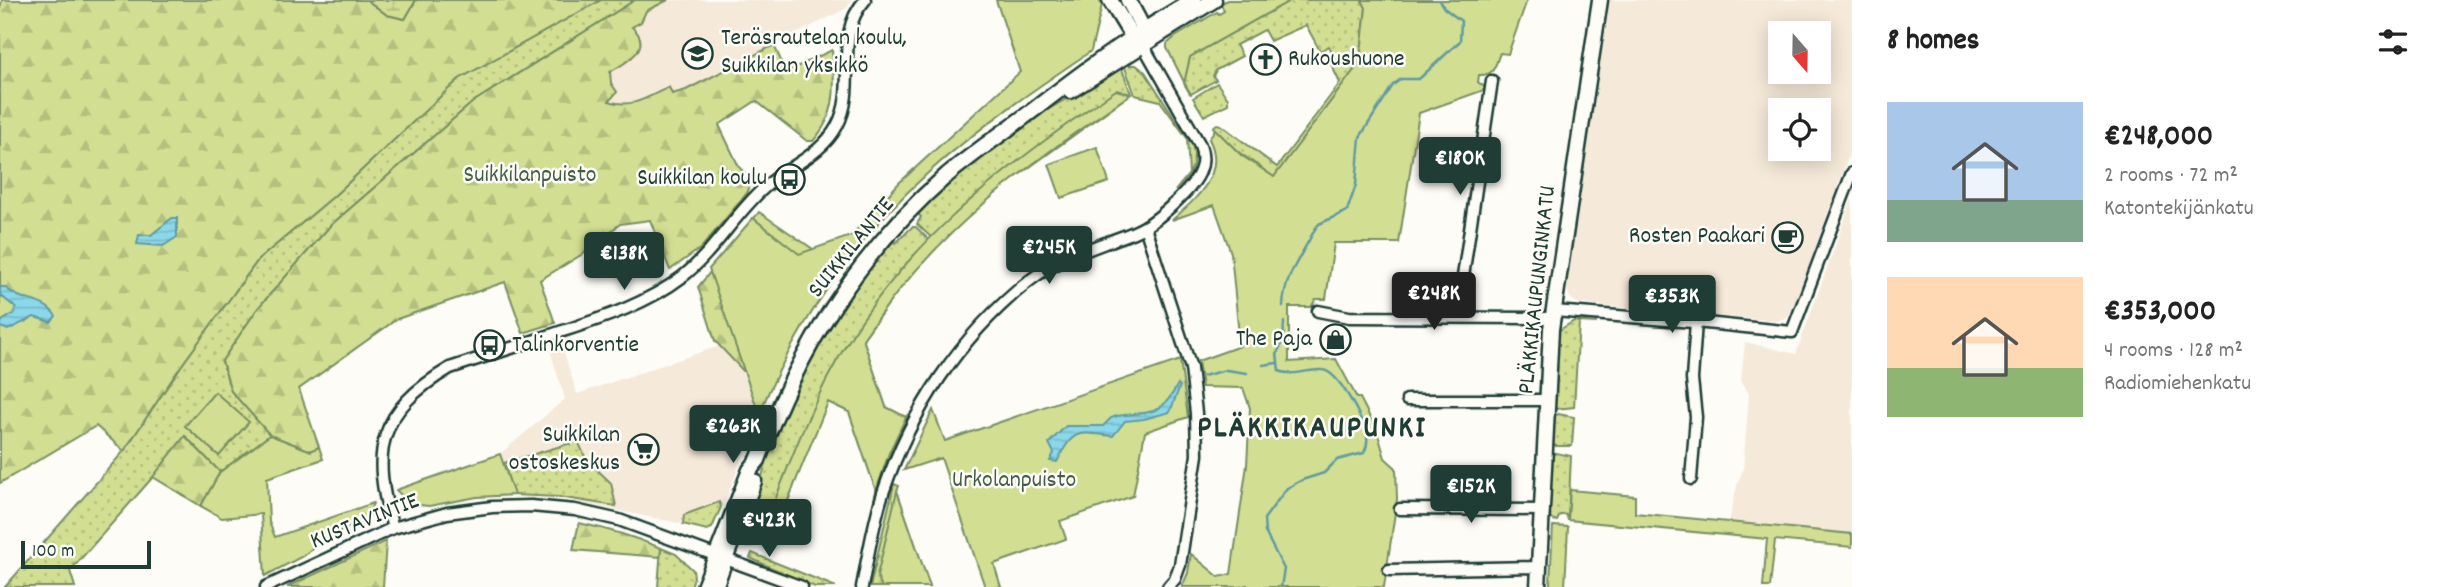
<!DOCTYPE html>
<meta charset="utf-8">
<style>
:root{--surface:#fff;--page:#f2f2f2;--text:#222;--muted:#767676;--accent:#1f3d34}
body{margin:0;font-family:Dekko,sans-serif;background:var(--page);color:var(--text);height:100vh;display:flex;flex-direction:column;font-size:26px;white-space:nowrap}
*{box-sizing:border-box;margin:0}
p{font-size:23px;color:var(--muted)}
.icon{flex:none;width:38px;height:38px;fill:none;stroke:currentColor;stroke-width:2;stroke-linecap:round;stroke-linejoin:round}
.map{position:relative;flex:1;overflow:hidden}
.drawer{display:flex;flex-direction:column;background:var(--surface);width:595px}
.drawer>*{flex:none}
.needle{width:46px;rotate:160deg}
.buttons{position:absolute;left:1768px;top:21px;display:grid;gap:14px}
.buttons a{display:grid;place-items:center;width:63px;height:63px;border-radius:0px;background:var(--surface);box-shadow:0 4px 18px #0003;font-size:35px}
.scale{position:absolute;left:21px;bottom:18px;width:130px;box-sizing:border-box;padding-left:7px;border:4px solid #1f3d34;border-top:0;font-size:19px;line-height:24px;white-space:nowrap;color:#1f3d34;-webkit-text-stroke:5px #fdfcf7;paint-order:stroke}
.price{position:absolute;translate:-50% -60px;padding:0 16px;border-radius:7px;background:var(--accent);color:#fff;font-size:23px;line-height:46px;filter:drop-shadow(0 2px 4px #0008)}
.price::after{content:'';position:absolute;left:50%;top:42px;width:21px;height:16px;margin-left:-10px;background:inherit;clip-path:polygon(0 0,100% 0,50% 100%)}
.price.selected{background:#222;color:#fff}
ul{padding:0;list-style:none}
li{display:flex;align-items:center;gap:21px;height:175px;padding:0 35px}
li span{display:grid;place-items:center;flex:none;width:196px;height:140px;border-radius:0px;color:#555}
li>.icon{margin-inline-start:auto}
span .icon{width:84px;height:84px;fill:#fffc;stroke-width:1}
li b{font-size:30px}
h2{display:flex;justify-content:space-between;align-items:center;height:84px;padding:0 35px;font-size:30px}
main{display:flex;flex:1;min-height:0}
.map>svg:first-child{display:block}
.built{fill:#f5e9d9;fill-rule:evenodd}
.grass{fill:url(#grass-dots);stroke:#788e63;stroke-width:2}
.forest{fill:url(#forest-firs);stroke:#788e63;stroke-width:2}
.wetland{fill:url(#wetland-marsh);stroke:#788e63;stroke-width:2}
.park{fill:#d2df92;stroke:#788e63;stroke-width:2}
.water{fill:url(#water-rules);stroke:#609aa2;stroke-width:2}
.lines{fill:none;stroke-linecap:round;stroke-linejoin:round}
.stream{stroke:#609aa2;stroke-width:2.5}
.street-casing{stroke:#1f3d34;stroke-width:15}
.secondary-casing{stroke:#1f3d34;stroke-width:19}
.street{stroke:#fdfcf7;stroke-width:10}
.secondary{stroke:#fdfcf7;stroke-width:14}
.labels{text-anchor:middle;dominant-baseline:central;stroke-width:5;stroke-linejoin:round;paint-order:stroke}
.poi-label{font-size:24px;fill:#1f3d34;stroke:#fdfcf7;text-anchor:end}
.park-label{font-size:24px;fill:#435d47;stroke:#fdfcf7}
.street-label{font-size:24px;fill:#1f3d34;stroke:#fdfcf7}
.district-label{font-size:32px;font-weight:bold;letter-spacing:2px;fill:#1f3d34;stroke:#fdfcf7}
</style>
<main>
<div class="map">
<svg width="1852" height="587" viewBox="0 0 1852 587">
<defs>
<pattern id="grass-dots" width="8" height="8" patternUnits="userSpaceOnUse" patternTransform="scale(1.75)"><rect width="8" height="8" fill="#d2df92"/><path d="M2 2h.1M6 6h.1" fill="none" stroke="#b4c07e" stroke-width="1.8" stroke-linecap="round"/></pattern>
<pattern id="forest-firs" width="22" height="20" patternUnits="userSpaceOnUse" patternTransform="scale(1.75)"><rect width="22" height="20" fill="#d2df92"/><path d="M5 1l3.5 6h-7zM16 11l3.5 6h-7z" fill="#b4c07e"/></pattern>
<pattern id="wetland-marsh" width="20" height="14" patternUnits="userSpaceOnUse" patternTransform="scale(1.75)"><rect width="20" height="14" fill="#d2df92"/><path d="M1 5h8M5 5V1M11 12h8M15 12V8" fill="none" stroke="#b4c07e"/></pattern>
<pattern id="water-rules" width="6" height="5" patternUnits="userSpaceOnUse" patternTransform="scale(1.75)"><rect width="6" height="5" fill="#8bd8eb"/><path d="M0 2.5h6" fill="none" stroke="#78baca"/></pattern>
</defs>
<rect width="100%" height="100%" fill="#fdfcf7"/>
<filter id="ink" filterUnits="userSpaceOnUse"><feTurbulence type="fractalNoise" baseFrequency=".0143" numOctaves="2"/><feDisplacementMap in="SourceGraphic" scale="14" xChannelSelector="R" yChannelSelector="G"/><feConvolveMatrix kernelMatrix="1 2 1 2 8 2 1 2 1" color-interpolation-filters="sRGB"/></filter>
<g filter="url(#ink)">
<g class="built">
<polygon points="668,0 852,0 847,8 686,90 672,94 669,87 631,105 619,105 608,101 616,94 611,83 610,72 634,57 632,27 645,11"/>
<path d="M1610,0H1852V147L1793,308L1786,318L1776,321L1581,304L1575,302L1569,296L1567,286ZM1818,33V72H1780V33ZM1818,110V149H1780V110Z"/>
<polygon points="1852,199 1852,534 1729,522 1737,485 1743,470 1749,394 1741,381 1745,342 1796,354"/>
<polygon points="734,341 759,414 723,506 683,524 548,496 514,495 500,454 565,399 549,347 561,343 577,394"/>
</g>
<g class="grass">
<polygon points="601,0 635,0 473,102 331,225 258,308 222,361 231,391 270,435 220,472 185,436 153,477 70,571 75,587 5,587 124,451 181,366 258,260 334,196 459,79"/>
<polygon points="1291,0 1362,0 1366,7 1360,62 1274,177 1237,151 1213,127 1217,124 1221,125 1277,167 1340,83 1331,64 1337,61 1329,46 1320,51 1306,25 1270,41 1264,30 1236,45 1242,56 1216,70 1213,76 1216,80 1191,94 1184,83 1190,57"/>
<path d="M1124,65H1136L1145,72L1192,145C1199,166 1188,177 1175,191L1189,174L1187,138L1160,101L1135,95Z"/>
<polygon points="1121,66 1131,94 998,190 938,244 917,224 921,217 918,214 928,200 1016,129"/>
<polygon points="1217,83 1228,99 1228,104 1204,116 1193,98"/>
<polygon points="912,227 916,227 936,247 905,281 863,339 886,407 905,417 908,415 886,464 873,504 876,491 849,412 828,402 809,445 774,539 747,547 743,540 753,516 756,517 758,511 754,506 775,429 824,330 880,251 893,241 896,243"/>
<polygon points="1574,321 1597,323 1579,322 1574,407 1556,409 1554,407 1558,331"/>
<polygon points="1558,414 1574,417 1572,446 1556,446 1552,444 1553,417"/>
<polygon points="578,441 586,459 611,483 616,506 559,497 513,495 504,463"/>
<polygon points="1556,453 1571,456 1568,520 1566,515 1560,515 1557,521 1548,518 1552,455"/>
<polygon points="894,484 899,486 897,491 930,587 870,587"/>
<polygon points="719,502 721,507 712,528 707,530 683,524 684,515"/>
<polygon points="661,548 676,554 693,570 694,577 691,587 658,587"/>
<polygon points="752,553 836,587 815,587 750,558"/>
</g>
<g class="forest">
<polygon points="2,0 367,0 387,15 405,19 416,0 601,0 459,79 334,196 258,260 181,366 124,451 96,426 0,483 0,8"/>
<path d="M635,0H668L646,11L641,22L632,27C655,47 626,63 610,72L611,83L617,92L609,101C632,109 648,97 669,87L672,94L686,90L774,45L786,72L832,50C835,84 838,114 813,141H807L756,101L719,125L739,167L750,179L748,192L701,248L670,270L650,220L620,224L581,255L540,280L555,323L523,333L505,282L397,319L299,389L319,447L311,451L270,435L231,391L222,361L258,308L331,225L473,102Z"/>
<polygon points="759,212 835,264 764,393 715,341 698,287"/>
<polygon points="185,436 220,472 201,506 153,477"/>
<path d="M579,523C608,529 634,537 661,548L660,557L573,550Z"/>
<polygon points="386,541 383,587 287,587"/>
</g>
<polygon class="wetland" points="367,0 416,0 405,19 387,15"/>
<g class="park">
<path d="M996,0H1099L1102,5L1091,51C1035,89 979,127 929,172C855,239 798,322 759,414L709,269L753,218L799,254L851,236L899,183L1020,72Z"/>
<polygon points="1227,0 1291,0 1190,57 1184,83 1190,94 1167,48 1167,44 1175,37 1217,12 1219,14 1224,11 1221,4"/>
<path d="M1362,0H1527L1508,54L1500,53C1495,65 1495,76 1479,75L1478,82L1487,89L1419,113L1399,243H1334L1326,299H1316L1311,307H1289V362L1336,359L1357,398H1360L1377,431L1385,458L1396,468L1397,499L1384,587H1248L1247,585L1240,587H1182L1188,573L1191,554L1219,577L1231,574L1247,465L1250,408L1243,388L1202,387L1198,361L1240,346L1231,253L1214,205L1172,220C1196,199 1227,173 1209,139L1215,129L1241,155L1274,177L1360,62L1366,8Z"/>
<path d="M1116,90L1131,94C1026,166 935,231 863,339L886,407L906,417L889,453L876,491L849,412L828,402L773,537L766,523C787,470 806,416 834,366C899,246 1006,165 1116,90Z"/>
<polygon points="1097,147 1109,182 1061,198 1049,164"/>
<polygon points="1180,360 1188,417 1145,432 1133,496 1060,521 1066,539 994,564 1001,587 985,587 941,458 904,470 933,410 945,441"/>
<polygon points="215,392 249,422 219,456 185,426"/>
<polygon points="270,435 311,451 319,447 323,459 267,478 269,522 275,537 373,503 368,518 325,538 303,556 265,576 261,514 222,518 201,506 220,472"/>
<polygon points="500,454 514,495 477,497 429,506 410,504 396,490"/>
<polygon points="1570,490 1635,496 1635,513 1852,534 1852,547 1775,540 1770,587 1763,587 1767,539 1568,520"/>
<polygon points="897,491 930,587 882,587 877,576"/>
<polygon points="1553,526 1568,527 1565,587 1551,587 1550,583"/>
</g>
<g class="water">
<polygon points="172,218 177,218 177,237 163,246 137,244 139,235 151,235"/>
<path d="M0,287H5C22,304 41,296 56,316L51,322L34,317L8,330L0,327L2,321L13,314L16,308L0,295Z"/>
<path d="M1178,384L1180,386L1170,412L1144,419L1125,421L1113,436C1077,432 1074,428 1057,462L1050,461L1054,453L1049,443L1066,426H1103L1111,418L1117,416C1151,411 1161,417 1178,384Z"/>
</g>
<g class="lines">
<g class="stream">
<path d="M1283,307C1284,275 1302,256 1315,229L1319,224L1347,211L1356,185L1360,137L1393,85L1401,79H1419L1460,41L1461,21L1444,8L1439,0"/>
<polyline points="1263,365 1277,363"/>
<polyline points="1203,376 1226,370 1247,373"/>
<path d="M1281,587L1284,569L1265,532L1264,519L1287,488L1302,480L1324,473L1337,460L1364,453C1367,447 1368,443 1367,437C1365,422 1338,370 1322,370C1307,369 1293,377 1279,371L1277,353L1283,342L1284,322"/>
</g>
<defs>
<g id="street">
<polyline points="1145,227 1191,368 1196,413 1197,455 1180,565 1175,579 1168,587"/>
<polyline points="1318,311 1349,317 1553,318"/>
<polyline points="1554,311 1706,323 1792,332 1852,173"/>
<polyline points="1457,317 1492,81"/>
<polyline points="1407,400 1548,400"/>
<polyline points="1691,479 1696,417 1692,379 1696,322"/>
<polyline points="1400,509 1543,510"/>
<path d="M393,528C370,450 378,411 450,368C484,357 517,346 551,335C596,320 644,306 682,277C714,252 734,215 764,188C787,167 822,155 837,126C859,86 832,37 865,0"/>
<polyline points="1389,570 1539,567"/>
<polyline points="266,587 393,528 447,513 492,507 531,506 575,510 619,520 802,587"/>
<path d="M862,587C868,556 873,524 883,493C911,410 960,336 1029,281C1052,263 1078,253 1105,243C1118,238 1132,234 1144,227C1160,218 1194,188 1200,171C1204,162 1203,154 1200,145L1143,45"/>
</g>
<g id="secondary">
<polyline points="1110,0 1133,38 1139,42"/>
<polyline points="1128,0 1144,30 1144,37"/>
<polyline points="1070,91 1214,0"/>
<path d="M704,587L750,470L758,460C799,349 857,254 947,175C976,151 1007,130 1036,108C1088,68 1137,32 1194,0"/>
<polyline points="715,587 754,481"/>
<polyline points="1538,587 1551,329 1600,0"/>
</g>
</defs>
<use href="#street" class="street-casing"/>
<use href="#secondary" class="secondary-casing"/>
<use href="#street" class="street"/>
<use href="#secondary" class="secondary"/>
</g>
</g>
<defs>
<symbol id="school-ring" viewBox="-11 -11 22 22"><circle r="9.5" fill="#fdfcf7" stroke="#1f3d34" stroke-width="1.5"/><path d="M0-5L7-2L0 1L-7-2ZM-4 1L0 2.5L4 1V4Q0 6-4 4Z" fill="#1f3d34"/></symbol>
<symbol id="church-ring" viewBox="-11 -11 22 22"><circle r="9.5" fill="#fdfcf7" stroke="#1f3d34" stroke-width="1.5"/><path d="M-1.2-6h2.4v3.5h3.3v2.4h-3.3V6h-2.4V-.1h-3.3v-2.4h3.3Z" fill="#1f3d34"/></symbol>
<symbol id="bus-ring" viewBox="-11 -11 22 22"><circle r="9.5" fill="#fdfcf7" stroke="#1f3d34" stroke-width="1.5"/><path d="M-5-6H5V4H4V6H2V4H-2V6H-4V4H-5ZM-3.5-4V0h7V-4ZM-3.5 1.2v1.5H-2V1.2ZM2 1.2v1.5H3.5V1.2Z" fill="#1f3d34"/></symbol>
<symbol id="cafe-ring" viewBox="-11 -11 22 22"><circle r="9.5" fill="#fdfcf7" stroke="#1f3d34" stroke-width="1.5"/><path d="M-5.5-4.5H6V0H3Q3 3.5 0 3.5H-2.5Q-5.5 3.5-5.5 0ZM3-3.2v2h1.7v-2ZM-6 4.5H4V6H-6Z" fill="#1f3d34"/></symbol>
<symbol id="shop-ring" viewBox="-11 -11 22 22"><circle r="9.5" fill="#fdfcf7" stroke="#1f3d34" stroke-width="1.5"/><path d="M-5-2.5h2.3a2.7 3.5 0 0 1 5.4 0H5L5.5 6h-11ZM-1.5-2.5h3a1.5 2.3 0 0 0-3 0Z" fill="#1f3d34"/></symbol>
<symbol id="supermarket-ring" viewBox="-11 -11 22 22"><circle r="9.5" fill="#fdfcf7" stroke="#1f3d34" stroke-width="1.5"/><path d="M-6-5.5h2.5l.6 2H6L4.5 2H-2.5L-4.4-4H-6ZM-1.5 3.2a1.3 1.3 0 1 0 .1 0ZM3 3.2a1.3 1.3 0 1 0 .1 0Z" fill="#1f3d34"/></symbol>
</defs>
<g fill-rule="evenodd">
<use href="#school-ring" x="680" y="36" width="35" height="35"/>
<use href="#church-ring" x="1248" y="42" width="35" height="35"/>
<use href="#bus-ring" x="772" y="162" width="35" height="35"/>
<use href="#cafe-ring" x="1770" y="220" width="35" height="35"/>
<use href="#shop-ring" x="1318" y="322" width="35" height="35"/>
<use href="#bus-ring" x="472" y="328" width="35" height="35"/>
<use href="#supermarket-ring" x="626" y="432" width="35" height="35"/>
</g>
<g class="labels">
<g class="poi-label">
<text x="721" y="39" text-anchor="start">Teräsrautelan koulu,<tspan x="721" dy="28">Suikkilan yksikkö</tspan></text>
<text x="1288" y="60" text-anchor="start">Rukoushuone</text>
<text x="767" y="179">Suikkilan koulu</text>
<text x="1765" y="237">Rosten Paakari</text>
<text x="1312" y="340">The Paja</text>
<text x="512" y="346" text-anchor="start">Talinkorventie</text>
<text x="620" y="436">Suikkilan<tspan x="620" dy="28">ostoskeskus</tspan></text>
</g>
<g class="park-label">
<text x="530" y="176">Suikkilanpuisto</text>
<text x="1014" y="481">Urkolanpuisto</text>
</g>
<g class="street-label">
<text transform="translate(852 248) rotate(-51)">SUIKKILANTIE</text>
<text transform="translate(1538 290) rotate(-84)">PLÄKKIKAUPUNGINKATU</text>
<text transform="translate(365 522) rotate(-22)">KUSTAVINTIE</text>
</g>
<g class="district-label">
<text x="1312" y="430">PLÄKKIKAUPUNKI</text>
</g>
</g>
</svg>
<div class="buttons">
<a><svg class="needle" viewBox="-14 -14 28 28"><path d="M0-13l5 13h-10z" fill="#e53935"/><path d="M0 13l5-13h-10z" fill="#767676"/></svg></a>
<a><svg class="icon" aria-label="locate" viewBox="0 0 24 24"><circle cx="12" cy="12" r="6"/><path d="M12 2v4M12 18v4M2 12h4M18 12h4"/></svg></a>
</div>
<div class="scale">100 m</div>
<b class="price" style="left:1460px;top:197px">€180K</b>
<b class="price" style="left:1049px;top:286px">€245K</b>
<b class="price" style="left:624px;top:292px">€138K</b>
<b class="price selected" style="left:1434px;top:332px">€248K</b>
<b class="price" style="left:1672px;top:335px">€353K</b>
<b class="price" style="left:733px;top:465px">€263K</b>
<b class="price" style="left:1471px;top:525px">€152K</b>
<b class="price" style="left:769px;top:559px">€423K</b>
</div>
<section class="drawer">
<h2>8 homes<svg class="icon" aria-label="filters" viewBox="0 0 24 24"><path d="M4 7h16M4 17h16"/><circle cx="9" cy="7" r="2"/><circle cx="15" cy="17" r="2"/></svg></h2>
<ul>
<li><span style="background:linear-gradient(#a9c7e8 70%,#7fa58c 0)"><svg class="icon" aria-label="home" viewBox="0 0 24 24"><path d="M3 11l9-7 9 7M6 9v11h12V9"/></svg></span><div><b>€248,000</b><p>2 rooms · 72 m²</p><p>Katontekijänkatu</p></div></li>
<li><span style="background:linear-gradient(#ffd9b3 65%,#8fb573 0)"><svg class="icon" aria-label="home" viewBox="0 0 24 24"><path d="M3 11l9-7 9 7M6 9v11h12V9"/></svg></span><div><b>€353,000</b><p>4 rooms · 128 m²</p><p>Radiomiehenkatu</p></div></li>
</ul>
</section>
</main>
